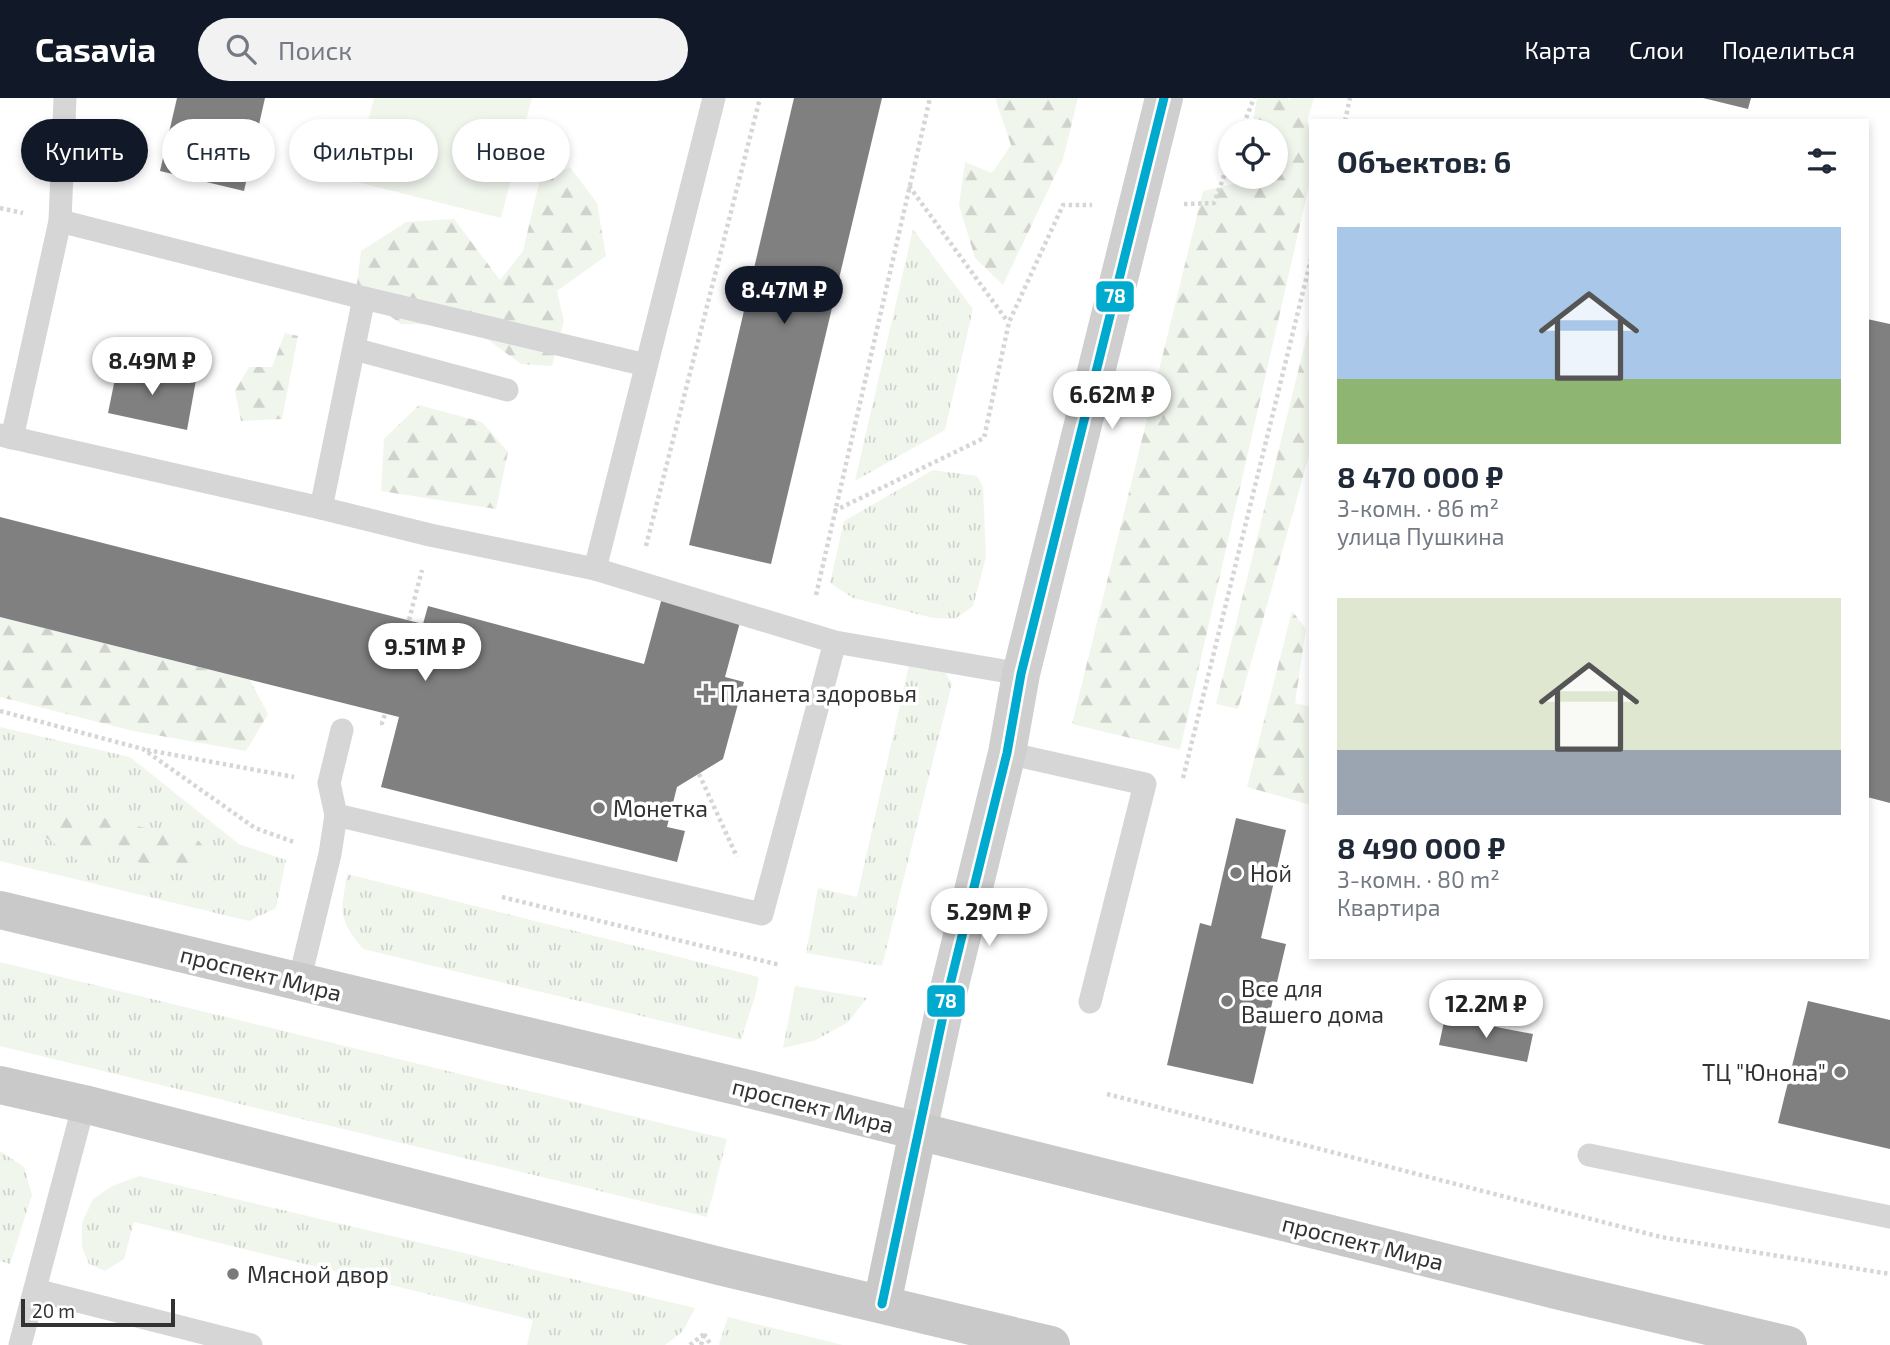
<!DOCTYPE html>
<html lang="ru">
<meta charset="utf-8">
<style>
:root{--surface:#fff;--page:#f2f2f3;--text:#1f2937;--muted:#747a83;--accent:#111827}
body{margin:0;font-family:"Exo 2",sans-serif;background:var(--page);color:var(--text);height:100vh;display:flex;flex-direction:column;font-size:26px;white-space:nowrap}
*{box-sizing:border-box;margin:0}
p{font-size:23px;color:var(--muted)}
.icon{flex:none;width:38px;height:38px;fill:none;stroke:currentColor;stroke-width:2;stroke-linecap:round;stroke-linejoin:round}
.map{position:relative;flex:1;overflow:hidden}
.drawer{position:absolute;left:1309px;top:21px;width:560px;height:840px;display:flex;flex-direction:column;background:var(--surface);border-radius:0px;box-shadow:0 4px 10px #0003}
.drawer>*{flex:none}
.top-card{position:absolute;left:21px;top:21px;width:665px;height:63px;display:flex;gap:14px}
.tools{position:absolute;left:1218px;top:21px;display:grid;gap:14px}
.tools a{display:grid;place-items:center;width:70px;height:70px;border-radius:50%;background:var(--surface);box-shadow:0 4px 10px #0003;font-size:35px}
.scale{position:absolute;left:21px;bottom:18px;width:154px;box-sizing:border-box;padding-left:7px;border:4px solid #323232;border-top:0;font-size:19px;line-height:24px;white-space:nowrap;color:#323232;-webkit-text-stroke:5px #fff;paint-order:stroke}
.price{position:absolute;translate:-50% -60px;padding:0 16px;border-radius:24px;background:#fff;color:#222;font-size:23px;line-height:46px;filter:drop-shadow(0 2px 4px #0008)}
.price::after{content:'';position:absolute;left:50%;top:42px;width:21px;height:16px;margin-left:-10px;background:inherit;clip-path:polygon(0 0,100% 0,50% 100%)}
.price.current{background:var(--accent);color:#fff}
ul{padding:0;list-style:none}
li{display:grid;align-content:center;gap:14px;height:371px;padding:0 28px}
li span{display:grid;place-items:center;height:217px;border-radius:0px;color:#555}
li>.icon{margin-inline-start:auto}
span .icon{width:126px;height:126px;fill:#fffc;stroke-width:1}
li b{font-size:30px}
h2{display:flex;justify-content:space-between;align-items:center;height:84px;padding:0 28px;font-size:30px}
.chip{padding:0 24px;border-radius:32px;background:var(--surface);box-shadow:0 4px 10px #0003;font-size:24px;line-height:63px}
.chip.current{background:var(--accent);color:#fff}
header{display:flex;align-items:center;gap:42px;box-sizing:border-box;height:98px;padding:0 35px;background:var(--accent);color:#fff}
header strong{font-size:33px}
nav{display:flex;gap:38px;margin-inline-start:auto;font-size:24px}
.search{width:490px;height:63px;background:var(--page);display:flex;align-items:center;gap:18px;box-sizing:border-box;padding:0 24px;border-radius:38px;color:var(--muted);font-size:26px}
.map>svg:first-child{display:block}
.grass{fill:url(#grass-tufts)}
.forest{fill:url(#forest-firs)}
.park{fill:#f1f6ed}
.building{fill:#808080}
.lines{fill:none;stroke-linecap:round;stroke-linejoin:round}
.path{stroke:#d6d6d6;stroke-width:4.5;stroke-dasharray:3.5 3.5;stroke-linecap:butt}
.lane{stroke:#d6d6d6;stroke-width:23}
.secondary{stroke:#cfcfcf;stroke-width:38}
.primary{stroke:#c9c9c9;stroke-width:38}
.bus-1-casing{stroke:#fff;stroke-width:14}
.bus-1{stroke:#00a9ce;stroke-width:9}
.poi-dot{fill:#7a7a7a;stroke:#fff;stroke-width:2.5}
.labels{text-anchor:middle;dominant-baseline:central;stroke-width:7;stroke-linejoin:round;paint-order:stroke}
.poi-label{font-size:23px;fill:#323232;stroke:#fff;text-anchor:start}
.street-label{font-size:23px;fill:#323232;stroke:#fff}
.line-badge{stroke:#fff;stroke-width:2.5}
.badge-label{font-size:19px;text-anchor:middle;font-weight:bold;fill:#fff}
</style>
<header>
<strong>Casavia</strong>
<div class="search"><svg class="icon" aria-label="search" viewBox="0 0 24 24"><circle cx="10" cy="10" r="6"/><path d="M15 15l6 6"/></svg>Поиск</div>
<nav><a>Карта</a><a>Слои</a><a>Поделиться</a></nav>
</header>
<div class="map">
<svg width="1890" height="1247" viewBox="0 0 1890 1247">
<defs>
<pattern id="grass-tufts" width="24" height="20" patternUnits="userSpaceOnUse" patternTransform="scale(1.75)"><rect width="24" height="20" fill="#f1f6ed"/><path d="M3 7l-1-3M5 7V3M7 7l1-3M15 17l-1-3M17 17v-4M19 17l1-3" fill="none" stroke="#cfd3cc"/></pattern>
<pattern id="forest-firs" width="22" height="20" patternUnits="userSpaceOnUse" patternTransform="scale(1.75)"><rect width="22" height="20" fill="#f1f6ed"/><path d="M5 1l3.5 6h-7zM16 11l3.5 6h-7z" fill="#cfd3cc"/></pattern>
</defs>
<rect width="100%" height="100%" fill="#fff"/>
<g class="grass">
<polygon points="913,131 973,211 945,332 855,383"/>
<polygon points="933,372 977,378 983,389 986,459 973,508 955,521 933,520 853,500 830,485 844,423"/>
<polygon points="912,553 938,562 952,586 882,868 806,855 818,790 857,799"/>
<polygon points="0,629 130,659 239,746 286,762 276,810 249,823 0,763"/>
<path d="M347,776L759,879L755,899L741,942L363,851C337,819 341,815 347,776Z"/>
<polygon points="0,864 727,1041 707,1119 0,948"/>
<polygon points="795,888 867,900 847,925 814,943 783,950"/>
<polygon points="0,1053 24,1069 32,1097 10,1166 0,1163"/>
<polygon points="139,1078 695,1210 683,1233 665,1247 527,1247 533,1222 134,1124 124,1161 105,1173 89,1166 82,1149 82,1125 93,1101 112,1088"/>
<polygon points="728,1219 843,1247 720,1247 719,1246"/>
</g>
<g class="forest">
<polygon points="996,0 1078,0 1063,61 1003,187 975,160 959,107 965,64 992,75 1011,47 996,3"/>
<polygon points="1257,0 1288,0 1289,2 1291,0 1314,0 1307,23 1311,36 1311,79 1180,652 1072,626 1203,93 1241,84 1242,79 1276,79 1276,33 1251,33"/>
<polygon points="570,69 597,105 606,158 557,193 564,223 552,268 521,266 468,227 401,226 356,193 361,153 406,124 454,121 500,182 523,153 539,85"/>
<polygon points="1311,221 1311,350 1238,611 1216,606"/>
<polygon points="285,235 298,238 282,321 241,323 235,293 249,269 272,269"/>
<polygon points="419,307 482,324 508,354 496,411 381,393 384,341"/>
<polygon points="1292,513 1306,531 1295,605 1311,609 1311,707 1247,689"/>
<polygon points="0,519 250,582 268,616 246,653 133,633 0,599"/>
<polygon points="59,709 199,743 213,762 174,774 101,754 77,762 41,736"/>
</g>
<polygon class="park" points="374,0 532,0 501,120 353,83"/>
<g class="building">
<polygon points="177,0 265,0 244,93 160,73"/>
<polygon points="794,0 882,0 771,466 689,447"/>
<polygon points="1703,0 1751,0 1748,11"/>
<polygon points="1867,221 1890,226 1890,705 1867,699"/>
<polygon points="118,266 196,282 187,332 108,315"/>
<polygon points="0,419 423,526 428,508 644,566 663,496 742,517 725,579 744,584 723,661 677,689 667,729 685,733 677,764 381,689 399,619 0,519"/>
<polygon points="1236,720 1286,732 1261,840 1286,846 1253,986 1167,967 1200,825 1211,828"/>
<polygon points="1808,903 1890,922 1890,1051 1778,1025"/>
<polygon points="1445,919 1533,936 1527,964 1439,947"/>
</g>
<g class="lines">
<g class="path">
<polyline points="1345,23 1350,0"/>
<polyline points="1241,33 1254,0"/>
<polyline points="909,88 1008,224"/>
<polyline points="1184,106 1214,105 1230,62"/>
<polyline points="0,110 23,115"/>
<polyline points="834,413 984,340 1009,224 1063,107 1092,107"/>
<polyline points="646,448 760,0"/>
<polyline points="816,497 930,0"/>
<polyline points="409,522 422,472"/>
<polyline points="0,613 143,651 255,730 294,744"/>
<polyline points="380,625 382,625 385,616"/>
<polyline points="147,652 294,679"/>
<polyline points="699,676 737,759"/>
<polyline points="1183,680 1311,161"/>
<polyline points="502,799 780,867"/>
<polyline points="1107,996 1661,1139 1890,1176"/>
<polyline points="704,1236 711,1247"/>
<polyline points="690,1247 704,1236"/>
<polyline points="701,1247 704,1237"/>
</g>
<g class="lane">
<polyline points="60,123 364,200 646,267"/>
<polyline points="354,251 507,292"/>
<polyline points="0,337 321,410 430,437 595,471 835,544 1021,576"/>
<polyline points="12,340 60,123 65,0"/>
<polyline points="321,410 364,200"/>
<polyline points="595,471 714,0"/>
<polyline points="1007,655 1145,686 1090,904"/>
<polyline points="336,717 762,816 835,544"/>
<polyline points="299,884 330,756 336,717 329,685 342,632"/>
<polyline points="1589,1057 1890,1119"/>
<polyline points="35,1192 251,1247"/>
<polyline points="20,1247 84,1006"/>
</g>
<polyline class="secondary" points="918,1033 947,899 1007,655 1021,576 1164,0"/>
<g class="primary">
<polyline points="0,812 753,992 1556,1192 1788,1247"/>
<polyline points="0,987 84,1006 719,1168 1051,1247"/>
<polyline points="882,1206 918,1033"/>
</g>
<defs>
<polyline id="bus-1" points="882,1206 947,899 1007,655 1021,576 1164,0"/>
</defs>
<use href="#bus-1" class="bus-1-casing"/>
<use href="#bus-1" class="bus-1"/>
</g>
<g class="poi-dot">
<path d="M702.5 584.5h7v7h7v7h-7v7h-7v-7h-7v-7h7z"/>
<circle cx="599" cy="710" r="7"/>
<circle cx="1236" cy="775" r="7"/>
<circle cx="1227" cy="903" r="7"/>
<circle cx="1840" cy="974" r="7"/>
<circle cx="233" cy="1176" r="7"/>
</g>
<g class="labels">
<g class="poi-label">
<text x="720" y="595">Планета здоровья</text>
<text x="613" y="710">Монетка</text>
<text x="1250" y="775">Ной</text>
<text x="1241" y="890">Все для<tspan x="1241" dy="26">Вашего дома</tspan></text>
<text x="1826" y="974" text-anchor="end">ТЦ "Юнона"</text>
<text x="247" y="1176">Мясной двор</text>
</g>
<g class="street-label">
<text transform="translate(261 875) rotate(14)">проспект Мира</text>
<text transform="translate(813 1007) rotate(14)">проспект Мира</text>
<text transform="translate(1363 1144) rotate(14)">проспект Мира</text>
</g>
</g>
<g class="line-badge">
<rect x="1095" y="182" width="40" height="33" rx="7" fill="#00a9ce"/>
<rect x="926" y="886" width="40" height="34" rx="7" fill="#00a9ce"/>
</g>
<g class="badge-label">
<text x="1115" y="205">78</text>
<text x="946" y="910">78</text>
</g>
</svg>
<div class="tools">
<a><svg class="icon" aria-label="locate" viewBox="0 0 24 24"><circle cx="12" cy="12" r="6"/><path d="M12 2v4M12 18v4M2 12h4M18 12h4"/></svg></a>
</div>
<div class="scale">20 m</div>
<b class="price current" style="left:784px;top:228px">8.47M ₽</b>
<b class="price" style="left:152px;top:299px">8.49M ₽</b>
<b class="price" style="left:1112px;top:333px">6.62M ₽</b>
<b class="price" style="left:425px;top:585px">9.51M ₽</b>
<b class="price" style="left:989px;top:850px">5.29M ₽</b>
<b class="price" style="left:1486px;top:942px">12.2M ₽</b>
<div class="top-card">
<a class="chip current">Купить</a>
<a class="chip">Снять</a>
<a class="chip">Фильтры</a>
<a class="chip">Новое</a>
</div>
<section class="drawer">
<h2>Объектов: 6<svg class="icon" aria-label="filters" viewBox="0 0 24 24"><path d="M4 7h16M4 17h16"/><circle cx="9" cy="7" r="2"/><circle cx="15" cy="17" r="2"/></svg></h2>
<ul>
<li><span style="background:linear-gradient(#a9c7e8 70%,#8fb573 0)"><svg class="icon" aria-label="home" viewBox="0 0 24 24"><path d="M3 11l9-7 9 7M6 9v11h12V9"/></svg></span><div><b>8 470 000 ₽</b><p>3-комн. · 86 m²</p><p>улица Пушкина</p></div></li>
<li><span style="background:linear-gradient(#dfe7d0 70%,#9aa5b1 0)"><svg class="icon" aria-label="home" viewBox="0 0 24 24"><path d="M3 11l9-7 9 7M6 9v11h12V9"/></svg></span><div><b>8 490 000 ₽</b><p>3-комн. · 80 m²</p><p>Квартира</p></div></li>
</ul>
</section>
</div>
